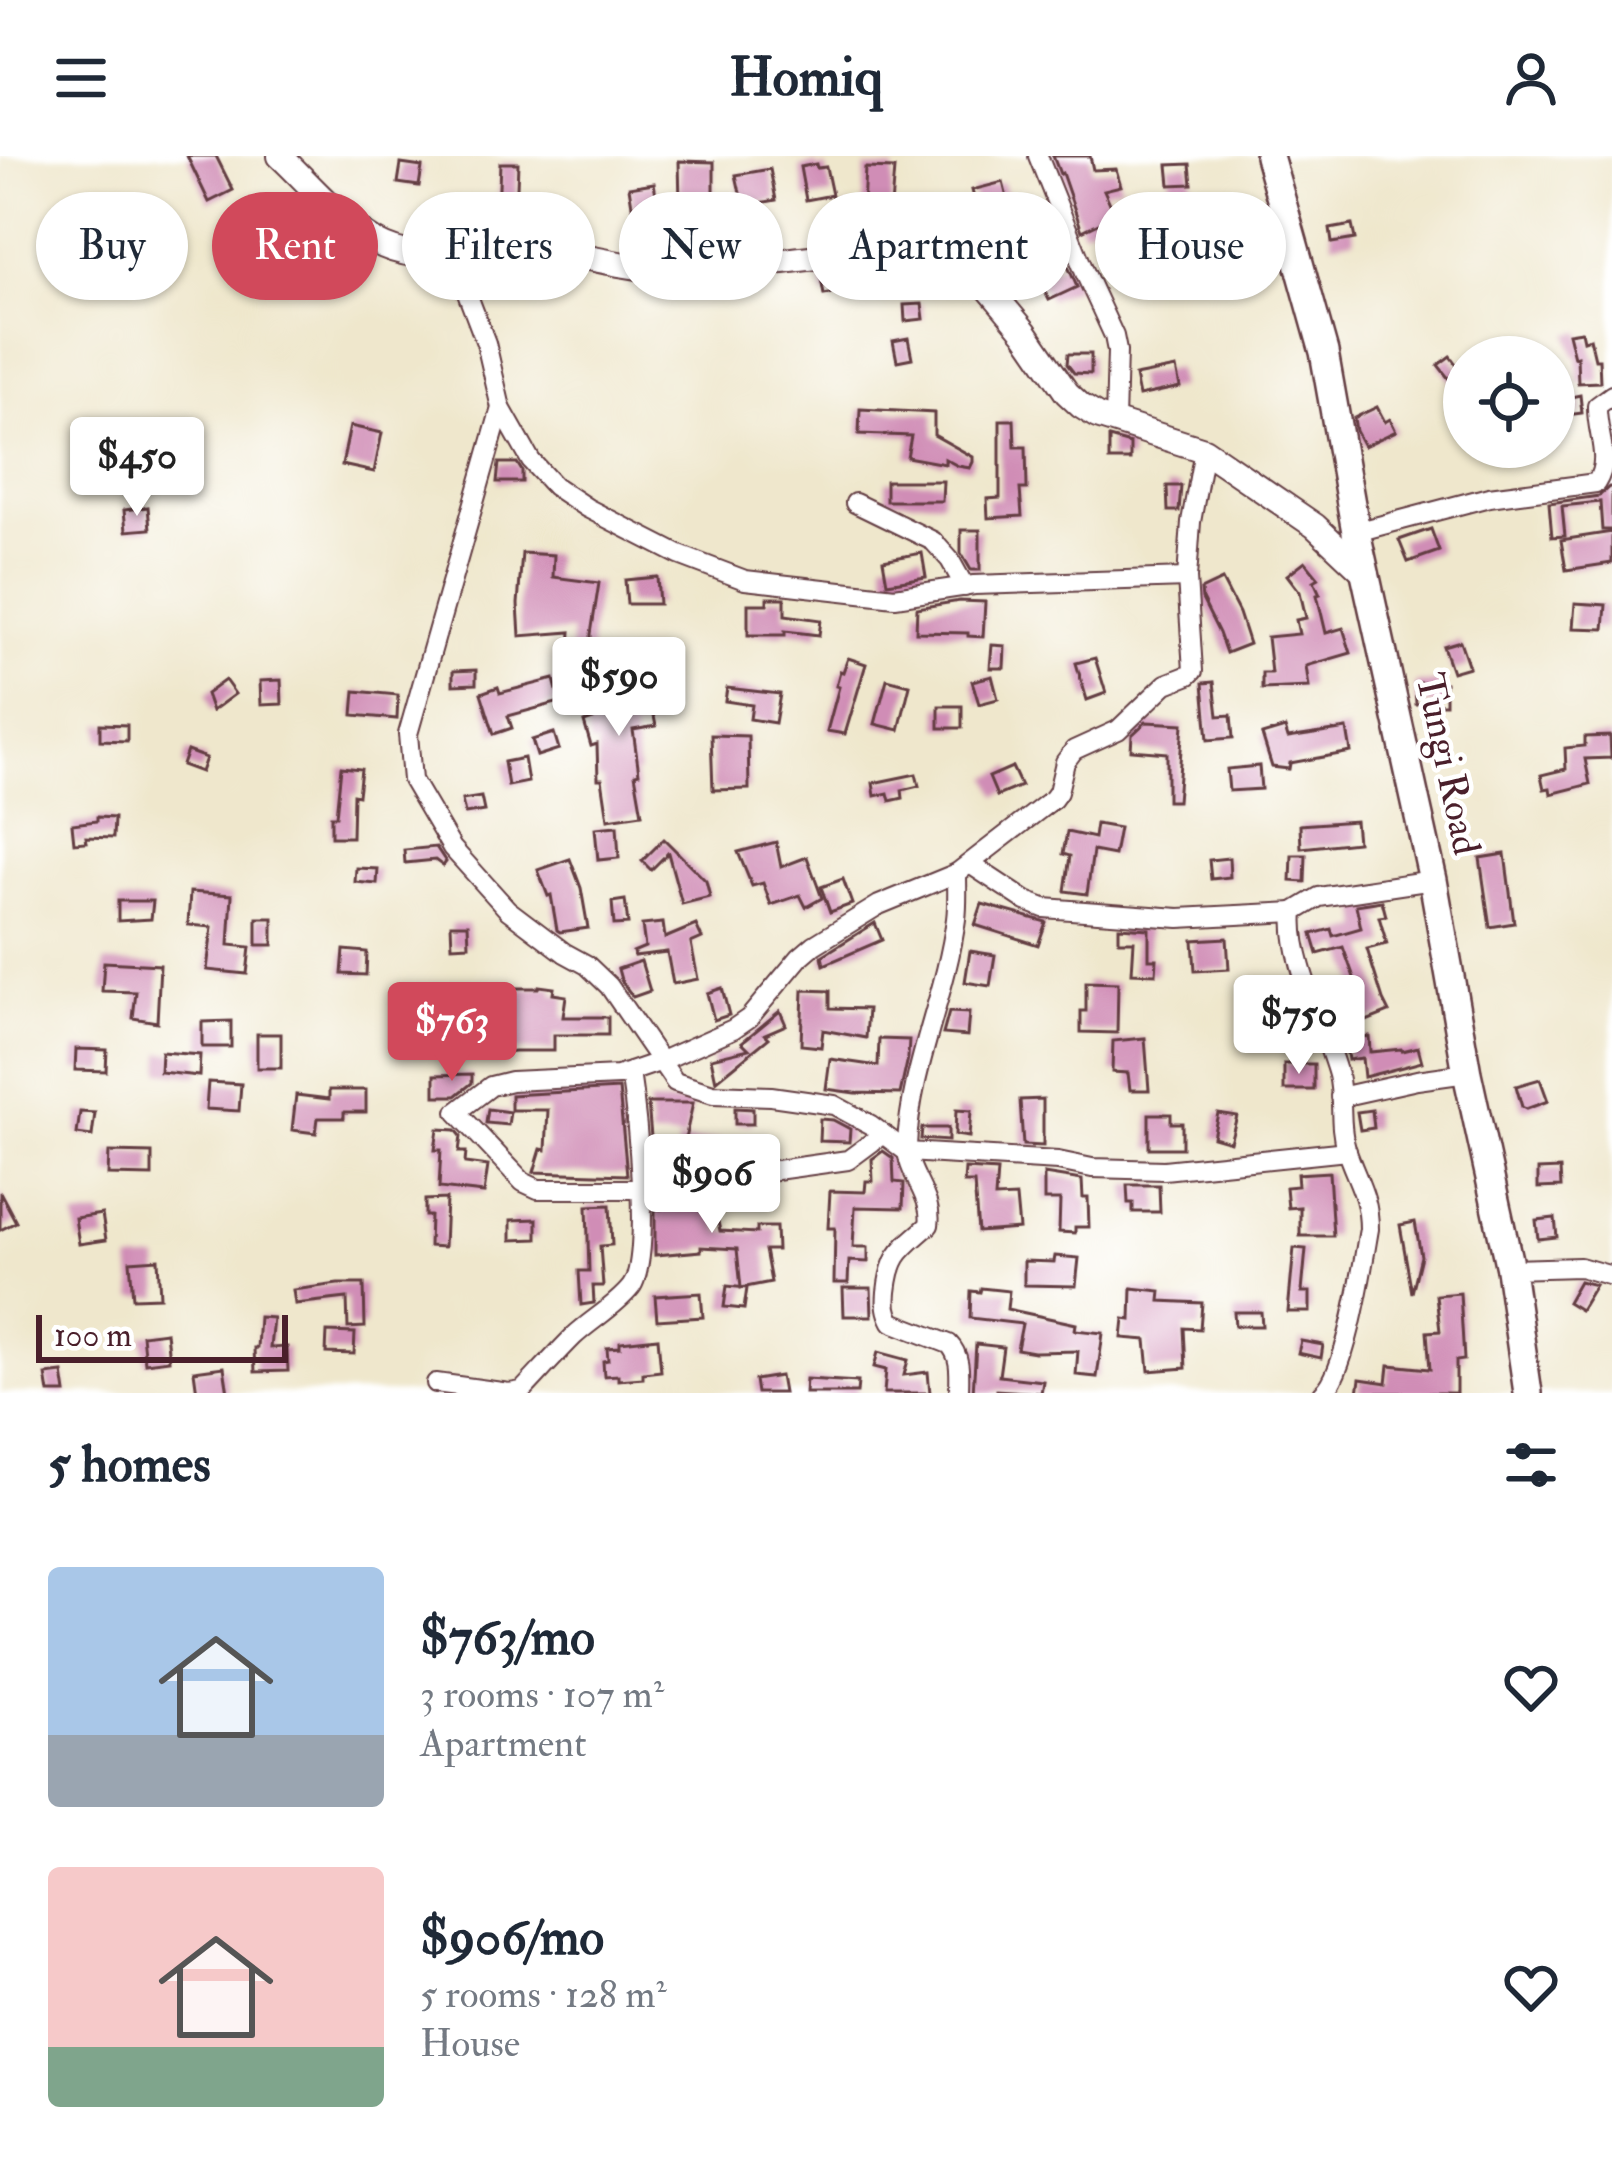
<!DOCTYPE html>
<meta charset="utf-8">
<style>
:root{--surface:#fff;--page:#f6f6f7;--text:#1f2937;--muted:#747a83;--accent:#d1495b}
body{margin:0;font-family:"IM FELL Double Pica",serif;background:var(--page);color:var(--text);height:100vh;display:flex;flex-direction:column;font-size:45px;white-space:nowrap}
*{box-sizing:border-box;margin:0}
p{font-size:39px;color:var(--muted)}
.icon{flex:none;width:66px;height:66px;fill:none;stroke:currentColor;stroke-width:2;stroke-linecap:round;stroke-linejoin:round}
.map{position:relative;height:1237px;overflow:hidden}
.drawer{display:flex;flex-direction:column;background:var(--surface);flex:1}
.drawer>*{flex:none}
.banner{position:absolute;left:36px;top:36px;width:1542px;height:108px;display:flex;gap:24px}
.fabs{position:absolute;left:1443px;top:180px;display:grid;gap:24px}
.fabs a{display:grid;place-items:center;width:132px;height:132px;border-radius:50%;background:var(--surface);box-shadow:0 3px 9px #0004;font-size:60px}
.scale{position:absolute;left:36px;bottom:30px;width:252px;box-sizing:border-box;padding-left:12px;border:6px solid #4a1f2b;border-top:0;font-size:33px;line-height:42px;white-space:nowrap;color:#4a1f2b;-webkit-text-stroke:9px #fff;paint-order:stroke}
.price{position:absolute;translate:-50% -102px;padding:0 27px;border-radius:12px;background:#fff;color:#222;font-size:39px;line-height:78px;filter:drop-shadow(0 3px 6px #0008)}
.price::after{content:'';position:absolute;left:50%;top:72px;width:36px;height:27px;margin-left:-18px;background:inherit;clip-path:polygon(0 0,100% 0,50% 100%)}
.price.current{background:var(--accent);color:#fff}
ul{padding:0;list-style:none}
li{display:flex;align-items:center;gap:36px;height:300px;padding:0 48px}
li span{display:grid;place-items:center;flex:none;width:336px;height:240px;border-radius:12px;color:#555}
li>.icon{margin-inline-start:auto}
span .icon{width:144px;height:144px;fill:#fffc;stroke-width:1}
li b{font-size:51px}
h2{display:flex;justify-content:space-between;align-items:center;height:144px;padding:0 48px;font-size:51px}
.pill{padding:0 42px;border-radius:54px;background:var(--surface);box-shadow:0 3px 9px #0004;font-size:42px;line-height:108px}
.pill.current{background:var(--accent);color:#fff}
header{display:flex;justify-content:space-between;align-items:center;height:156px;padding:0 48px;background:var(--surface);font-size:54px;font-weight:700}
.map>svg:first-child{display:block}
.building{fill:#d08db6}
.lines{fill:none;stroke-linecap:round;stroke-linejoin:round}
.minor-casing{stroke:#633d43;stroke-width:22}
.tertiary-casing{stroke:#633d43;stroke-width:28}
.secondary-casing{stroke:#633d43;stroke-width:32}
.minor{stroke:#fff;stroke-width:18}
.tertiary{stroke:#fff;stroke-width:24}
.secondary{stroke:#fff;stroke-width:27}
.labels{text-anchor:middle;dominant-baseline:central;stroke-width:9;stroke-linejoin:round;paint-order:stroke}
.street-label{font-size:39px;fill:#4a1f2b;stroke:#fff}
</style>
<header><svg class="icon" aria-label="menu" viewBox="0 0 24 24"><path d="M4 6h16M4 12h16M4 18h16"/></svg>Homiq<svg class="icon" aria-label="person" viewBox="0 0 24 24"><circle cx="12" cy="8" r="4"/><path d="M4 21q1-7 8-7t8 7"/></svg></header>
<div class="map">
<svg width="1612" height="1237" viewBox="0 0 1612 1237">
<rect width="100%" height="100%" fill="#fff"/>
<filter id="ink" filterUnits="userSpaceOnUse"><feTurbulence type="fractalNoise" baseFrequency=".00833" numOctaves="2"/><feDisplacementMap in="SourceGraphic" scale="24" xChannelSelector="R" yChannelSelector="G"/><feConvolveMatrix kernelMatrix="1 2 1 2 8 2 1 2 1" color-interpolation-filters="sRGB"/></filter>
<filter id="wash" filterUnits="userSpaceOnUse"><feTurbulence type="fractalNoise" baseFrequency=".004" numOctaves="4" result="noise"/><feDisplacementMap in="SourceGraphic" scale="48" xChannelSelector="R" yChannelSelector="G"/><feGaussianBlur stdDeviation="2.7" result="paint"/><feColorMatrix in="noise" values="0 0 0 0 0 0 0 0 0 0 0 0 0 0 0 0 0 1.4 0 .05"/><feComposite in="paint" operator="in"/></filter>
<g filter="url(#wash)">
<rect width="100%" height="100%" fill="#efe7cc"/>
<g id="blocks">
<g class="building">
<polygon points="187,0 216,0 233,34 209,46"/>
<polygon points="1053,0 1090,0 1093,14 1116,13 1121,30 1104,34 1115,59 1082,75 1062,17 1060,18"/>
<polygon points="679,5 714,6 714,49 732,49 732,89 681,89"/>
<polygon points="500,7 518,7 516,56 498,56"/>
<polygon points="401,8 422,11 419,30 398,27"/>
<polygon points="816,8 817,12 826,11 832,39 806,44 800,11"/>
<polygon points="1190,8 1192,28 1170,29 1168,9"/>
<polygon points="865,12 894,13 891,50 895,50 895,70 844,71 844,51 863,51"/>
<polygon points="770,13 776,44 743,50 736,19"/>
<polygon points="1003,26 1009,50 978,58 972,34"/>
<polygon points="654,27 660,63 635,68 629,31"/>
<polygon points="1352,69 1355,83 1332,87 1330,73"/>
<polygon points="1248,75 1264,75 1265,96 1249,96"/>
<polygon points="1066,106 1077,131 1049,144 1037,120"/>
<polygon points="873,112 876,130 824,139 820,117"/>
<polygon points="922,148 924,163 905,165 904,149"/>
<polygon points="1581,175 1583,184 1590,182 1595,203 1599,203 1600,226 1578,227 1577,200 1574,201 1568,177"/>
<polygon points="908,182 912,202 897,205 893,185"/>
<polygon points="1068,198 1091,198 1091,218 1074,217 1067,208"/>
<polygon points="1450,200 1464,219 1464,242 1438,209"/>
<polygon points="1176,212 1180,231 1139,240 1135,220"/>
<polygon points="1580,239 1582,257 1559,260 1557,244"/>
<polygon points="1377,251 1385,266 1390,263 1396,275 1364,290 1356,275 1354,262"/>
<polygon points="860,253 934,257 934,279 973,301 973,306 970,312 958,310 945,303 945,308 907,301 911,280 859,278"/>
<polygon points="1000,264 1014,264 1015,291 1026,291 1027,333 1020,333 1022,360 988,362 987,343 1000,342"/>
<polygon points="350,270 382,277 374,316 342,309"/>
<polygon points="1109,282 1130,288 1130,304 1109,304"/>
<polygon points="499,307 517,307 522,315 522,326 497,326"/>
<polygon points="886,325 943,325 942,345 886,345"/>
<polygon points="1167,330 1181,330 1179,355 1168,355"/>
<polygon points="1609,331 1612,331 1612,374 1602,374 1600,346 1562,350 1565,380 1552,381 1549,347 1599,340"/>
<polygon points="148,351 150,373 126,375 124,354"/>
<polygon points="1431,373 1439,395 1408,406 1399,384"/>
<polygon points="961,374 980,374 980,414 971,414 961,397"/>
<polygon points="1612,376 1612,407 1566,414 1561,384"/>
<polygon points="522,397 554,399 553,421 599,427 591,478 591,510 569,509 571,476 520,480 518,448"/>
<polygon points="922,397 926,421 887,427 883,404"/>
<polygon points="1305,405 1319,422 1314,425 1320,438 1317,439 1326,477 1343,472 1351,497 1306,510 1309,531 1262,533 1262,517 1271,517 1267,481 1299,478 1296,464 1306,462 1300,436 1287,419"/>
<polygon points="657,421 659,448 627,448 625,424"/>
<polygon points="1222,424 1239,457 1249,488 1226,497 1219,477 1202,443 1201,434"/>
<polygon points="767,442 785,442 785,459 821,464 819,479 785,475 785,479 748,479 748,448 767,448"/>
<polygon points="960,445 985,446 983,481 968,480 968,477 916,476 917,452"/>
<polygon points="1575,447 1606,449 1604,473 1573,472"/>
<polygon points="1460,485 1469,511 1452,516 1443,490"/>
<polygon points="992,489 1005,490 1004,512 990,512"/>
<polygon points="848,502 866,508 845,578 827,575 839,531 836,530 840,515 843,516"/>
<polygon points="1095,502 1106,537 1087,544 1076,507"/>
<polygon points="476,514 476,528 453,529 453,515"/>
<polygon points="645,517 656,570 633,574 639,617 635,618 642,658 608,663 602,623 598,623 597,588 591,590 584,566 593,563 585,532"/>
<polygon points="992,520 998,543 979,548 972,525"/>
<polygon points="554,523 560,546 508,560 512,572 494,578 481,537 498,531 500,537"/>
<polygon points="887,523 910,529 899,574 875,568"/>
<polygon points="225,524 235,538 212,555 206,538"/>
<polygon points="281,524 282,548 261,549 260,525"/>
<polygon points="1214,526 1218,560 1231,559 1233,582 1208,584 1203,527"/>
<polygon points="1415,527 1445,527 1445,548 1416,548"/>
<polygon points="727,532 780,538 775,567 750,563 752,549 725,545"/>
<polygon points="355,535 398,539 397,563 353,559"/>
<rect x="939" y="550" width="23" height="22"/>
<polygon points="1146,566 1183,568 1177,645 1167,645 1167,597 1131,594 1132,579"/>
<polygon points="100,568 127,569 127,585 100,584"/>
<polygon points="1285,572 1288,582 1347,573 1351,596 1290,607 1289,613 1272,611 1262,579"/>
<polygon points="554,577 559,593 537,600 532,584"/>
<polygon points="711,579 748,580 749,633 713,634"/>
<polygon points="1610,580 1611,602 1585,603 1590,628 1551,638 1550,632 1544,633 1541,619 1566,613 1565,592 1585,590 1585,581"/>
<polygon points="187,595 206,602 201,616 182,609"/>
<polygon points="524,602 528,626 508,630 504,606"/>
<polygon points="1259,610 1261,633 1229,635 1227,613"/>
<polygon points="341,611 361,613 358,639 353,638 352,681 331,681 331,660 336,660"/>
<polygon points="1012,611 1021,630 997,640 989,621"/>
<polygon points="916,618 919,630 902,634 903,642 890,645 888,637 875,640 873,627"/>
<polygon points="481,641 484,655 465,658 462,644"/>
<polygon points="97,661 114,662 113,682 86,681 87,686 74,687 72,668 97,665"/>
<polygon points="1355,665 1357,686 1301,692 1300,669"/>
<polygon points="1096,668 1119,672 1114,699 1093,695 1087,738 1065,735 1070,700 1063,698 1067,676 1094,682"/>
<polygon points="617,670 619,702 598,704 595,672"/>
<polygon points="664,683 706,725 710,741 682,748 668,697 651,714 642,705"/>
<polygon points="776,686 781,711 807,701 822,742 806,751 800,739 771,749 763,727 752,730 738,696"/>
<polygon points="436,691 446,706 443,710 435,704 405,707 404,694"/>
<polygon points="1505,698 1514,767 1490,771 1480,702"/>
<polygon points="1292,699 1306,699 1305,726 1291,725"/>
<polygon points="1229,702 1230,721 1211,723 1209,704"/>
<polygon points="570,703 581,732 588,772 560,776 557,774 551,739 548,740 538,714"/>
<polygon points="356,712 378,713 377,728 355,726"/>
<polygon points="843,723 852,748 830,756 821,731"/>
<polygon points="190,736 232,739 229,789 250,791 247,818 207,814 212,771 188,769"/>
<polygon points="625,744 628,768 614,769 612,746"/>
<polygon points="118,745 153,745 151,763 118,765"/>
<polygon points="1382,745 1386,760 1379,761 1387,788 1367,793 1383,844 1389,856 1359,868 1359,850 1337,860 1328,841 1356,827 1343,791 1318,798 1312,778 1331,773 1333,780 1361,772 1356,749"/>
<polygon points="982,748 1046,766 1038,789 975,769"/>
<rect x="257" y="762" width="16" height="27"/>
<polygon points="663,767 665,782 696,769 702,782 691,787 698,823 673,828 667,796 634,800 633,796 645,791 642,769"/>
<polygon points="875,767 882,784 824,809 822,800"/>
<polygon points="451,768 468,768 469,789 452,790"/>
<polygon points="1119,771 1149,773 1149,803 1157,803 1156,818 1132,817 1134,785 1119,785"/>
<polygon points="1227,782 1229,813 1195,815 1193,784"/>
<polygon points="344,794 367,796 366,819 342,818"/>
<polygon points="970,795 995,799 990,830 965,826"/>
<polygon points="641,805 650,835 633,841 621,824 618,813"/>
<polygon points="104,806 160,809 157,866 133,862 136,836 102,835"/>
<polygon points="1086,826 1118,827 1117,877 1081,876 1081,855 1086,855"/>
<polygon points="539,830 554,832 553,838 566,840 563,861 608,861 608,879 554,879 554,895 514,895 471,900 469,886 463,886 463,870 491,867 491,832 538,832"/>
<polygon points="722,832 729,859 714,864 707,837"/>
<polygon points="803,834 830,835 830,852 868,853 866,882 823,874 821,891 801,889"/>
<polygon points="1296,850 1301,868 1254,881 1249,863"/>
<polygon points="780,855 786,869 765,878 769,882 716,925 711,902 749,893 742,886"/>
<polygon points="949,856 969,857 967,880 943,878"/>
<polygon points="231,865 231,891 202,891 202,866"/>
<rect x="257" y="878" width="24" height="34"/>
<polygon points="1369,880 1370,896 1401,893 1402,895 1418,891 1422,906 1364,921 1362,902 1348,904 1345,884"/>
<polygon points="1145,882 1149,934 1130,934 1128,917 1112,916 1113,885"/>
<polygon points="879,883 909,884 908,902 900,938 855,937 826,933 830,903 878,910"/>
<polygon points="76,893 107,894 106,915 75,914"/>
<polygon points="161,896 200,899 199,920 160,916"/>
<rect x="1284" y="908" width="30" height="26"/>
<polygon points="472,918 472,927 456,940 435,940 435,919"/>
<polygon points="1540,923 1548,945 1526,953 1522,951 1516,930"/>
<polygon points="208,926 241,928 239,955 206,953"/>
<polygon points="619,933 627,1019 534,1016 541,993 546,994 548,954 511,954 511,939"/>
<polygon points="329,934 366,934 366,956 344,956 344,962 318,962 316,977 292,974 296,939 329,943"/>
<polygon points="1043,943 1043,990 1023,989 1020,944"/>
<polygon points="648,947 693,947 685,983 651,981"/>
<polygon points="735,952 753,953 753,968 735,968"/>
<polygon points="488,953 510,956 508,969 486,967"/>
<polygon points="956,954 971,955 969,981 955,979"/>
<polygon points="1372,954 1374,972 1360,974 1357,956"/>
<polygon points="80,956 95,957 92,980 77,978"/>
<polygon points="1218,957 1237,960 1230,986 1213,981"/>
<polygon points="1149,958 1171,958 1171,967 1182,967 1182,992 1149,992"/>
<polygon points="820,963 833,964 850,973 849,986 819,985"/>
<polygon points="922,972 948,972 948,985 921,983"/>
<polygon points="438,973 456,974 461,980 459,996 466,996 465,1007 488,1010 484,1037 439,1032 441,994 435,994"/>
<polygon points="721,984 722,1001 706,1001 707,1010 680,1014 677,986"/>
<polygon points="883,995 893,1002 894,1026 904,1027 903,1052 855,1051 853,1091 868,1091 868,1106 849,1105 848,1127 834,1127 835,1072 828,1072 830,1035 865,1036 866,1025 873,1025 872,1003"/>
<polygon points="109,996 152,997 152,1020 108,1019"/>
<polygon points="965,1013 997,1015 995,1042 1016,1041 1019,1073 978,1076 974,1027 964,1027"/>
<polygon points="1560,1013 1561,1031 1538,1032 1538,1014"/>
<polygon points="1329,1016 1333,1080 1300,1080 1300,1051 1288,1052 1286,1031 1298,1030 1297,1018"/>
<polygon points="1044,1018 1082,1024 1083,1042 1088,1042 1089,1071 1075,1071 1075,1077 1059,1076 1060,1044 1044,1044"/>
<polygon points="1127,1029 1159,1029 1160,1056 1133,1056 1133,1047 1128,1047"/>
<polygon points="0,1036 16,1066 0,1074"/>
<polygon points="712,1037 720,1075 757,1077 757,1071 776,1071 777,1094 765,1094 771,1126 741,1132 737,1093 701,1091 701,1095 655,1099 655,1053 661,1053 660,1044"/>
<polygon points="446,1043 444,1091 429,1090 430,1060 425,1060 425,1044"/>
<polygon points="610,1049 612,1089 600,1090 603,1130 593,1130 594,1147 581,1149 579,1115 589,1115 587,1050"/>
<polygon points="102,1058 106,1084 79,1088 75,1062"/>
<polygon points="1555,1062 1557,1081 1538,1083 1536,1064"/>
<polygon points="537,1063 537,1083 511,1084 511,1064"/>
<polygon points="1415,1066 1421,1100 1412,1137 1400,1069"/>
<polygon points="1294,1092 1306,1093 1302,1136 1310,1136 1310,1156 1288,1156"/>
<polygon points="1055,1100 1079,1102 1076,1130 1024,1129 1024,1105 1054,1106"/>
<polygon points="158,1103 160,1141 133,1142 130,1105"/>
<polygon points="1579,1125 1595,1129 1580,1154 1567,1146"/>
<polygon points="338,1128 364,1128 365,1171 348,1172 347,1142 295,1148 293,1134"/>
<polygon points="727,1130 747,1132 744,1153 724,1151"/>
<polygon points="843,1132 871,1132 872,1160 844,1160"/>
<polygon points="981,1132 1009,1135 1007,1153 1076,1168 1075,1174 1103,1177 1097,1221 1076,1219 1078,1195 1034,1196 1017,1193 1022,1168 970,1162 971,1135 980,1136"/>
<polygon points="1132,1132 1161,1135 1160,1145 1202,1147 1200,1173 1184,1172 1186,1212 1149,1215 1146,1184 1122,1182 1124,1163 1131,1164"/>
<polygon points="701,1137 703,1161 657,1164 655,1140"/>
<polygon points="1460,1137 1464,1204 1456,1205 1456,1237 1358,1237 1360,1223 1387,1227 1389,1209 1430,1213 1427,1176 1440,1175 1436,1139"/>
<polygon points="1234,1156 1261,1156 1262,1170 1235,1170"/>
<polygon points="259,1161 273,1162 270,1192 287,1191 288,1215 255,1216 254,1192 257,1192"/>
<polygon points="166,1176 169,1204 145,1207 142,1179"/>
<polygon points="327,1176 355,1177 354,1198 326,1197"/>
<polygon points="658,1182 661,1215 643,1217 643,1222 618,1224 618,1219 604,1220 603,1205 608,1204 607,1192 620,1191 620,1186"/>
<polygon points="1301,1185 1323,1189 1321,1202 1298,1197"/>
<polygon points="976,1188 1003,1191 999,1220 1043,1225 1041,1237 997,1234 997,1237 973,1237"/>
<polygon points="878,1196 908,1204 904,1219 928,1216 930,1237 884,1237 886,1214 874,1211"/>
<polygon points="224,1211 228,1237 197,1237 194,1215"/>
<polygon points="63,1217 66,1237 49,1237 46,1219"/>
<polygon points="780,1220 783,1237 757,1237 755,1224"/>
<polygon points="806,1223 858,1226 857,1237 805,1237"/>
</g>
</g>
</g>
<g filter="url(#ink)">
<use href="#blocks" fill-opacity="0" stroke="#633d43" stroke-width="3"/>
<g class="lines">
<defs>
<g id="minor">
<polyline points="1038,0 1085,117 1114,180 1117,195 1115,265"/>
<polyline points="452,98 486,187 501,252 408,578 412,624 452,692 508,754 565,797 587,809 609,830 675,926 713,938 771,940 834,949 871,969 907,996 1058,1005 1092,1012 1164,1014 1347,995"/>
<polyline points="501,252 531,305 554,330 587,352 679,399 745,424 895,441 974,429 1187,422"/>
<polyline points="855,347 933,385 950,404 965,431"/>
<path d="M1356,376L1489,341L1596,327C1612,302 1596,277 1597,250L1612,239"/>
<polyline points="970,708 1026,745 1044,752 1179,762 1294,756"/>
<path d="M957,717C957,732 958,748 956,763C946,840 910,913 907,990C906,1017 934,1041 929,1069C901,1094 891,1097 887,1136C886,1148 886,1155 892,1166L949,1188C962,1201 959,1220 959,1237"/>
<polyline points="1340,941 1417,924 1467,917"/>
<polyline points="883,978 848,1004 642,1033 538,1033 523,1026 457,956 491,930 511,925 618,920 659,906 733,873 749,862 800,801 814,789 879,749 957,717 1053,643 1058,636 1065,606 1074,594 1118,574 1166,528 1189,519 1193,515 1187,422 1191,366 1204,294"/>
<polyline points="1510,1113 1580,1111 1612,1120"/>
<path d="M436,1227L509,1237L522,1235C539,1217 556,1198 574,1180C591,1164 616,1150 631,1131C653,1102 636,955 630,916"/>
<path d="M1323,1237C1347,1217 1363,1107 1369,1073C1369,1039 1356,1024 1346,993C1338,968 1344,943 1338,919C1325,872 1289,803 1294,756L1319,741L1433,724"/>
</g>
<path id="tertiary" d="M280,0C310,28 347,73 384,90C429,110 481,92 529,94C569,95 607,108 646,112C685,116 726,111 765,107C821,102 913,84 965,104L1025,176L1067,237L1081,250L1097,260L1204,294L1315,370L1367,419"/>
<polyline id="secondary" points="1269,0 1324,196 1356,376 1433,724 1467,917 1510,1113 1528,1237"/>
</defs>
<use href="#minor" class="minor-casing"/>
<use href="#tertiary" class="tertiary-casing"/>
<use href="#secondary" class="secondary-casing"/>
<use href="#minor" class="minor"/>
<use href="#tertiary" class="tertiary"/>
<use href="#secondary" class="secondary"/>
</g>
</g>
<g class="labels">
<g class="street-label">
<text transform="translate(1448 608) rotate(78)">Tungi Road</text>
</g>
</g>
</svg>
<div class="fabs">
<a><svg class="icon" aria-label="locate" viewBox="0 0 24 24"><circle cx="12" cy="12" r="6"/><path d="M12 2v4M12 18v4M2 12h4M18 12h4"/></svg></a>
</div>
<div class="scale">100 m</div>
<b class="price" style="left:137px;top:363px">$450</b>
<b class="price" style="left:619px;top:583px">$590</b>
<b class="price" style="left:1299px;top:921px">$750</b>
<b class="price current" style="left:452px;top:928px">$763</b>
<b class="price" style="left:712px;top:1080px">$906</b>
<div class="banner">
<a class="pill">Buy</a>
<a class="pill current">Rent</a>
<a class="pill">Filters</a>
<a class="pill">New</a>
<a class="pill">Apartment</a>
<a class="pill">House</a>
</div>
</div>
<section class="drawer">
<h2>5 homes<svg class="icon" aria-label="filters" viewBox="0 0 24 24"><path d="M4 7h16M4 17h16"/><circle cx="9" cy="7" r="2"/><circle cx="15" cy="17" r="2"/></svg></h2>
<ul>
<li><span style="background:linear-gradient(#a9c7e8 70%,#9aa5b1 0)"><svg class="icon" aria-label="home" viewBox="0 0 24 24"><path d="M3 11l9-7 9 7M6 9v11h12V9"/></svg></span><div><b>$763/mo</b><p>3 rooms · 107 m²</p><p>Apartment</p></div><svg class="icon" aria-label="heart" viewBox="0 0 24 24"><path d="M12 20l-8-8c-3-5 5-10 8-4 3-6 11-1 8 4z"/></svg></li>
<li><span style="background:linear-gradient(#f6c9c9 75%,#7fa58c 0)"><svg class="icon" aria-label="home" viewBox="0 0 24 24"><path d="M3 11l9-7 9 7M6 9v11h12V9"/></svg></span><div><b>$906/mo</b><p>5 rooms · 128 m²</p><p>House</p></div><svg class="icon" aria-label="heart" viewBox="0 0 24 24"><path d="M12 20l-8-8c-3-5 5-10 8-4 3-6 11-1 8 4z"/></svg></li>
</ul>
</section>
